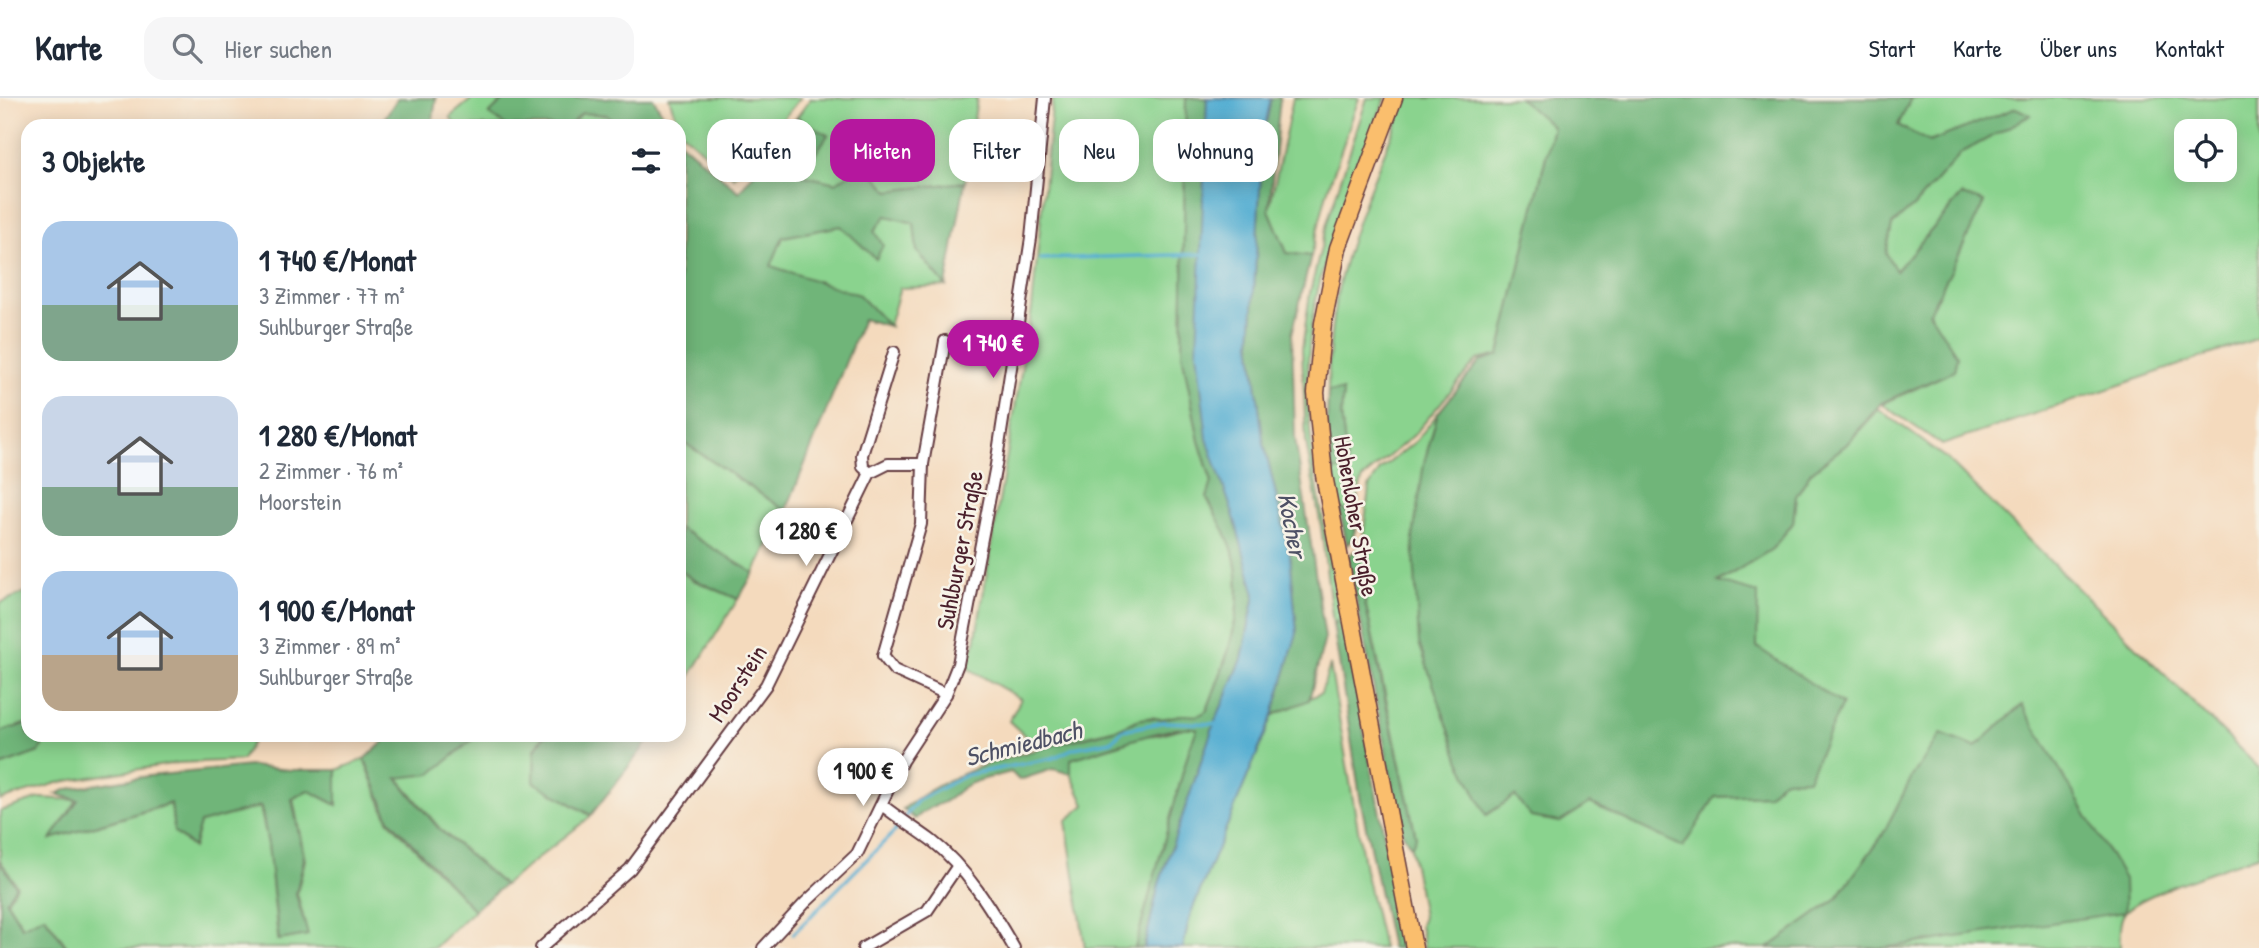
<!DOCTYPE html>
<html lang="de">
<meta charset="utf-8">
<style>
:root{--surface:#fff;--page:#f6f6f7;--text:#1f2937;--muted:#747a83;--line:#e0e1e3;--accent:#b5179e}
body{margin:0;font-family:"Patrick Hand",sans-serif;background:var(--page);color:var(--text);height:100vh;display:flex;flex-direction:column;font-size:26px;white-space:nowrap}
*{box-sizing:border-box;margin:0}
p{font-size:23px;color:var(--muted)}
.icon{flex:none;width:38px;height:38px;fill:none;stroke:currentColor;stroke-width:2;stroke-linecap:round;stroke-linejoin:round}
.map{position:relative;flex:1;overflow:hidden}
.sheet{position:absolute;left:21px;top:21px;width:665px;height:623px;display:flex;flex-direction:column;background:var(--surface);border-radius:21px;box-shadow:0 4px 18px #0003}
.sheet>*{flex:none}
.banner{position:absolute;left:707px;top:21px;width:665px;height:63px;display:flex;gap:14px}
.controls{position:absolute;left:2174px;top:21px;display:grid;gap:14px}
.controls a{display:grid;place-items:center;width:63px;height:63px;border-radius:14px;background:var(--surface);box-shadow:0 4px 18px #0003;font-size:35px}
.price{position:absolute;translate:-50% -60px;padding:0 16px;border-radius:24px;background:#fff;color:#222;font-size:23px;line-height:46px;filter:drop-shadow(0 2px 4px #0008)}
.price::after{content:'';position:absolute;left:50%;top:42px;width:21px;height:16px;margin-left:-10px;background:inherit;clip-path:polygon(0 0,100% 0,50% 100%)}
.price.selected{background:var(--accent);color:#fff}
ul{padding:0;list-style:none}
li{display:flex;align-items:center;gap:21px;height:175px;padding:0 21px}
li span{display:grid;place-items:center;flex:none;width:196px;height:140px;border-radius:21px;color:#555}
li>.icon{margin-inline-start:auto}
span .icon{width:84px;height:84px;fill:#fffc;stroke-width:1}
li b{font-size:30px}
h2{display:flex;justify-content:space-between;align-items:center;height:84px;padding:0 21px;font-size:30px}
.chip{padding:0 24px;border-radius:21px;background:var(--surface);box-shadow:0 4px 18px #0003;font-size:24px;line-height:63px}
.chip.selected{background:var(--accent);color:#fff}
header{display:flex;align-items:center;gap:42px;box-sizing:border-box;height:98px;padding:0 35px;background:var(--surface);border-bottom:2px solid var(--line)}
header strong{font-size:33px}
nav{display:flex;gap:38px;margin-inline-start:auto;font-size:24px}
.search{width:490px;height:63px;background:var(--page);display:flex;align-items:center;gap:18px;box-sizing:border-box;padding:0 24px;border-radius:21px;color:var(--muted);font-size:26px}
.map>svg:first-child{display:block}
.green{fill:#8ad38e;stroke:#6a795c;stroke-width:2;fill-rule:evenodd}
.forest{fill:#6fb579;stroke:#5c6a52;stroke-width:2}
.water{fill:#54aed2;stroke:#4f667e;stroke-width:2}
.lines{fill:none;stroke-linecap:round;stroke-linejoin:round}
.stream{stroke:#54aed2;stroke-width:3.5}
.street-casing{stroke:#643b41;stroke-width:14}
.primary-casing{stroke:#643b41;stroke-width:19}
.street{stroke:#fff;stroke-width:10}
.primary{stroke:#fabe6d;stroke-width:16}
.labels{text-anchor:middle;dominant-baseline:central;stroke-width:5;stroke-linejoin:round;paint-order:stroke}
.street-label{font-size:24px;fill:#4a1f2b;stroke:#f7f3e8}
.water-label{font-size:26px;font-style:italic;fill:#4e5165;stroke:#f7f3e8}
</style>
<header>
<strong>Karte</strong>
<div class="search"><svg class="icon" aria-label="search" viewBox="0 0 24 24"><circle cx="10" cy="10" r="6"/><path d="M15 15l6 6"/></svg>Hier suchen</div>
<nav><a>Start</a><a>Karte</a><a>Über uns</a><a>Kontakt</a></nav>
</header>
<div class="map">
<svg width="2259" height="850" viewBox="0 0 2259 850">
<rect width="100%" height="100%" fill="#f7f3e8"/>
<filter id="ink" filterUnits="userSpaceOnUse"><feTurbulence type="fractalNoise" baseFrequency=".0143" numOctaves="2"/><feDisplacementMap in="SourceGraphic" scale="14" xChannelSelector="R" yChannelSelector="G"/><feConvolveMatrix kernelMatrix="1 2 1 2 8 2 1 2 1" color-interpolation-filters="sRGB"/></filter>
<filter id="wash" filterUnits="userSpaceOnUse"><feTurbulence type="fractalNoise" baseFrequency=".00686" numOctaves="4" result="noise"/><feDisplacementMap in="SourceGraphic" scale="28" xChannelSelector="R" yChannelSelector="G"/><feGaussianBlur stdDeviation="1.57" result="paint"/><feColorMatrix in="noise" values="0 0 0 0 0 0 0 0 0 0 0 0 0 0 0 0 0 1.4 0 .05"/><feComposite in="paint" operator="in"/></filter>
<g filter="url(#wash)">
<rect width="100%" height="100%" fill="#f4dabd"/>
<g class="green">
<polygon points="473,0 506,0 489,16 507,28 456,28 450,19"/>
<polygon points="669,0 800,0 742,72 734,79 682,35"/>
<polygon points="811,0 977,0 965,84 889,93 864,65 837,85 800,77 797,19"/>
<path d="M1053,0H1186L1182,255L1199,343L1212,385L1207,400C1216,417 1229,436 1233,454C1247,509 1227,561 1207,612L1202,617L1193,619L1181,617L1160,621L1152,619L1137,622L1120,630L1038,650L1009,623L1021,601L964,568L975,545L1032,210Z"/>
<polygon points="1293,0 1359,0 1327,94 1311,158 1287,155 1269,112"/>
<path d="M1367,0H1386C1357,68 1328,137 1314,210C1295,314 1323,419 1342,520L1333,526L1321,429L1306,344L1302,251L1310,195L1327,125Z"/>
<path d="M1407,0H1519L1553,28L1499,257L1477,262L1414,337L1363,380L1358,396L1357,427L1354,431L1352,415L1339,410L1332,373L1348,370L1341,317L1343,293H1328C1329,262 1330,232 1336,202C1349,132 1380,66 1407,0Z"/>
<path d="M1911,0H2259V240L1942,347L1882,306L1954,273L1957,258L1928,214L1951,173L1962,97L1895,174L1886,155L1892,127L1913,109L1961,55L2030,17L2016,10L1929,44L1898,27ZM2186,33H2224V72H2186Z"/>
<polygon points="582,15 608,17 618,28 569,28"/>
<polygon points="886,117 914,125 917,153 946,188 900,190 889,228 859,197 770,168 783,139 841,128 874,133"/>
<path d="M1879,311L1947,361L2259,670V757C2232,767 2143,795 2126,813C2118,822 2120,839 2120,850H1883L2125,813L2022,607L1975,650L1913,677L1882,738L1836,801L1768,850H1424L1420,827L1423,819L1411,749L1416,739L1359,475L1369,389L1380,372L1416,343L1438,315L1424,365L1487,717L1515,698L1560,724L1590,705L1683,748L1715,699L1768,697L1841,606L1756,549L1717,485L1772,451L1793,425L1796,398L1811,374L1847,346Z"/>
<polygon points="679,341 786,413 754,475 679,430"/>
<polygon points="679,472 693,482 738,501 679,596"/>
<polygon points="28,493 28,625 0,634 0,505"/>
<polygon points="1330,567 1365,772 1383,850 1183,850 1190,817 1273,617 1321,595"/>
<polygon points="1191,628 1197,631 1189,652 1135,850 1085,850 1066,723 1085,707 1071,676 1070,661 1121,646 1139,638 1157,637"/>
<polygon points="47,637 256,637 242,662 177,665 61,684 0,702 0,668 39,654"/>
<polygon points="478,637 544,637 535,651 534,684 591,718 504,787 441,732 397,679 431,675"/>
<polygon points="364,661 388,722 474,812 434,850 68,850 45,818 23,829 7,803 17,788 0,762 0,713 40,700 77,702 51,741 171,706 174,734 193,750 200,725 260,709 268,746 278,842 308,837 297,795 305,762 293,701 308,692 337,707 337,672"/>
</g>
<g class="forest">
<polygon points="398,0 436,0 432,28 379,28"/>
<polygon points="506,0 653,0 670,28 618,28 607,17 582,15 569,28 507,28 489,16"/>
<path d="M1186,0H1207L1203,154L1234,419L1255,496L1242,561L1214,626L1159,786L1144,850H1135L1189,652L1197,631C1180,623 1094,655 1071,661V676L1053,671L1019,682L1011,674C997,678 980,681 967,687C958,692 952,700 944,704C932,709 924,712 915,721L903,711C966,661 1042,652 1117,631C1125,629 1133,623 1141,621C1150,619 1155,621 1162,621C1169,620 1176,617 1183,617C1194,617 1199,620 1207,612C1227,561 1248,508 1233,454C1228,436 1215,417 1207,400L1212,384L1199,343L1182,255Z"/>
<polygon points="1271,0 1280,0 1269,112 1287,155 1311,158 1292,236 1295,340 1325,540 1309,602 1273,617 1297,535 1290,457 1263,341 1251,244 1263,40"/>
<polygon points="1519,0 1911,0 1898,27 1929,44 2016,10 2031,17 1961,55 1913,109 1892,127 1886,155 1896,173 1962,97 1984,104 1951,173 1929,214 1957,258 1954,273 1881,305 1847,346 1811,374 1796,398 1793,425 1772,451 1718,484 1758,495 1757,549 1842,606 1808,681 1783,682 1768,697 1715,699 1683,749 1590,705 1560,724 1531,719 1515,698 1486,717 1459,661 1419,545 1413,439 1424,365 1438,315 1480,263 1499,257 1553,29"/>
<polygon points="797,19 828,37 801,77 836,85 864,65 889,93 965,84 946,188 917,153 914,125 886,118 874,133 883,147 876,161 841,128 783,139 771,168 859,197 889,228 863,221 786,413 679,341 679,43 739,94"/>
<polygon points="1328,293 1343,293 1341,317 1348,371 1332,373 1327,324"/>
<polygon points="1339,410 1352,415 1354,430 1357,427 1352,441 1347,447"/>
<polygon points="679,430 754,475 738,501 694,482 679,471"/>
<polygon points="1362,448 1359,475 1385,601 1416,739 1411,749 1401,732 1348,458"/>
<polygon points="1342,520 1406,850 1391,850 1361,705 1333,526"/>
<polygon points="2022,607 2124,781 2125,814 1883,850 1768,850 1836,801 1882,738 1913,677 1941,636 1975,649"/>
<polygon points="28,625 28,637 47,637 39,654 0,668 0,634"/>
<polygon points="391,637 478,637 431,676 397,680 440,732 504,787 474,812 389,721 365,661"/>
<polygon points="545,637 653,637 591,717 534,684 535,652"/>
<polygon points="250,668 290,672 337,672 337,707 308,692 292,701 304,761 296,796 308,837 279,842 268,747 261,708 200,725 193,749 174,734 171,705 51,741 78,702 56,696 68,691 149,678"/>
<polygon points="0,763 16,788 6,803 22,829 44,818 67,850 0,850"/>
</g>
<polygon class="water" points="1207,0 1271,0 1263,40 1251,244 1263,341 1290,457 1297,535 1273,617 1190,817 1183,850 1144,850 1159,786 1214,626 1242,561 1255,497 1234,419 1207,341 1197,253"/>
<g class="lines">
<g class="stream">
<polyline points="1040,161 1205,156"/>
<polyline points="793,836 893,735 917,703 966,677 1053,660 1074,650 1112,643 1123,632 1164,624 1216,626"/>
</g>
</g>
</g>
<g filter="url(#ink)">
<g class="lines">
<defs>
<g id="street">
<polyline points="923,366 945,243"/>
<polyline points="870,375 863,369 862,357 894,254"/>
<path d="M882,707C898,720 915,730 931,742C966,769 992,812 1014,850"/>
<polyline points="541,850 630,771 766,587 870,375 888,366 923,366 921,426 883,558 894,572 946,596"/>
<polyline points="763,850 805,805 857,756 902,663 946,596 958,566 996,367 1031,140 1045,0"/>
<polyline points="863,850 927,813 957,769"/>
</g>
<polyline id="primary" points="1394,0 1338,150 1323,225 1316,295 1324,377 1414,850"/>
</defs>
<use href="#street" class="street-casing"/>
<use href="#primary" class="primary-casing"/>
<use href="#street" class="street"/>
<use href="#primary" class="primary"/>
</g>
</g>
<g class="labels">
<g class="street-label">
<text transform="translate(1357 418) rotate(80)">Hohenloher Straße</text>
<text transform="translate(959 452) rotate(-79)">Suhlburger Straße</text>
<text transform="translate(737 585) rotate(-57)">Moorstein</text>
</g>
<g class="water-label">
<text transform="translate(1293 427) rotate(79)">Kocher</text>
<text transform="translate(1023 645) rotate(-14)">Schmiedbach</text>
</g>
</g>
</svg>
<div class="controls">
<a><svg class="icon" aria-label="locate" viewBox="0 0 24 24"><circle cx="12" cy="12" r="6"/><path d="M12 2v4M12 18v4M2 12h4M18 12h4"/></svg></a>
</div>
<b class="price selected" style="left:993px;top:282px">1 740 €</b>
<b class="price" style="left:806px;top:470px">1 280 €</b>
<b class="price" style="left:863px;top:710px">1 900 €</b>
<div class="banner">
<a class="chip">Kaufen</a>
<a class="chip selected">Mieten</a>
<a class="chip">Filter</a>
<a class="chip">Neu</a>
<a class="chip">Wohnung</a>
</div>
<section class="sheet">
<h2>3 Objekte<svg class="icon" aria-label="filters" viewBox="0 0 24 24"><path d="M4 7h16M4 17h16"/><circle cx="9" cy="7" r="2"/><circle cx="15" cy="17" r="2"/></svg></h2>
<ul>
<li><span style="background:linear-gradient(#a9c7e8 60%,#7fa58c 0)"><svg class="icon" aria-label="home" viewBox="0 0 24 24"><path d="M3 11l9-7 9 7M6 9v11h12V9"/></svg></span><div><b>1 740 €/Monat</b><p>3 Zimmer · 77 m²</p><p>Suhlburger Straße</p></div></li>
<li><span style="background:linear-gradient(#c9d6e8 65%,#7fa58c 0)"><svg class="icon" aria-label="home" viewBox="0 0 24 24"><path d="M3 11l9-7 9 7M6 9v11h12V9"/></svg></span><div><b>1 280 €/Monat</b><p>2 Zimmer · 76 m²</p><p>Moorstein</p></div></li>
<li><span style="background:linear-gradient(#a9c7e8 60%,#b9a48a 0)"><svg class="icon" aria-label="home" viewBox="0 0 24 24"><path d="M3 11l9-7 9 7M6 9v11h12V9"/></svg></span><div><b>1 900 €/Monat</b><p>3 Zimmer · 89 m²</p><p>Suhlburger Straße</p></div></li>
</ul>
</section>
</div>
